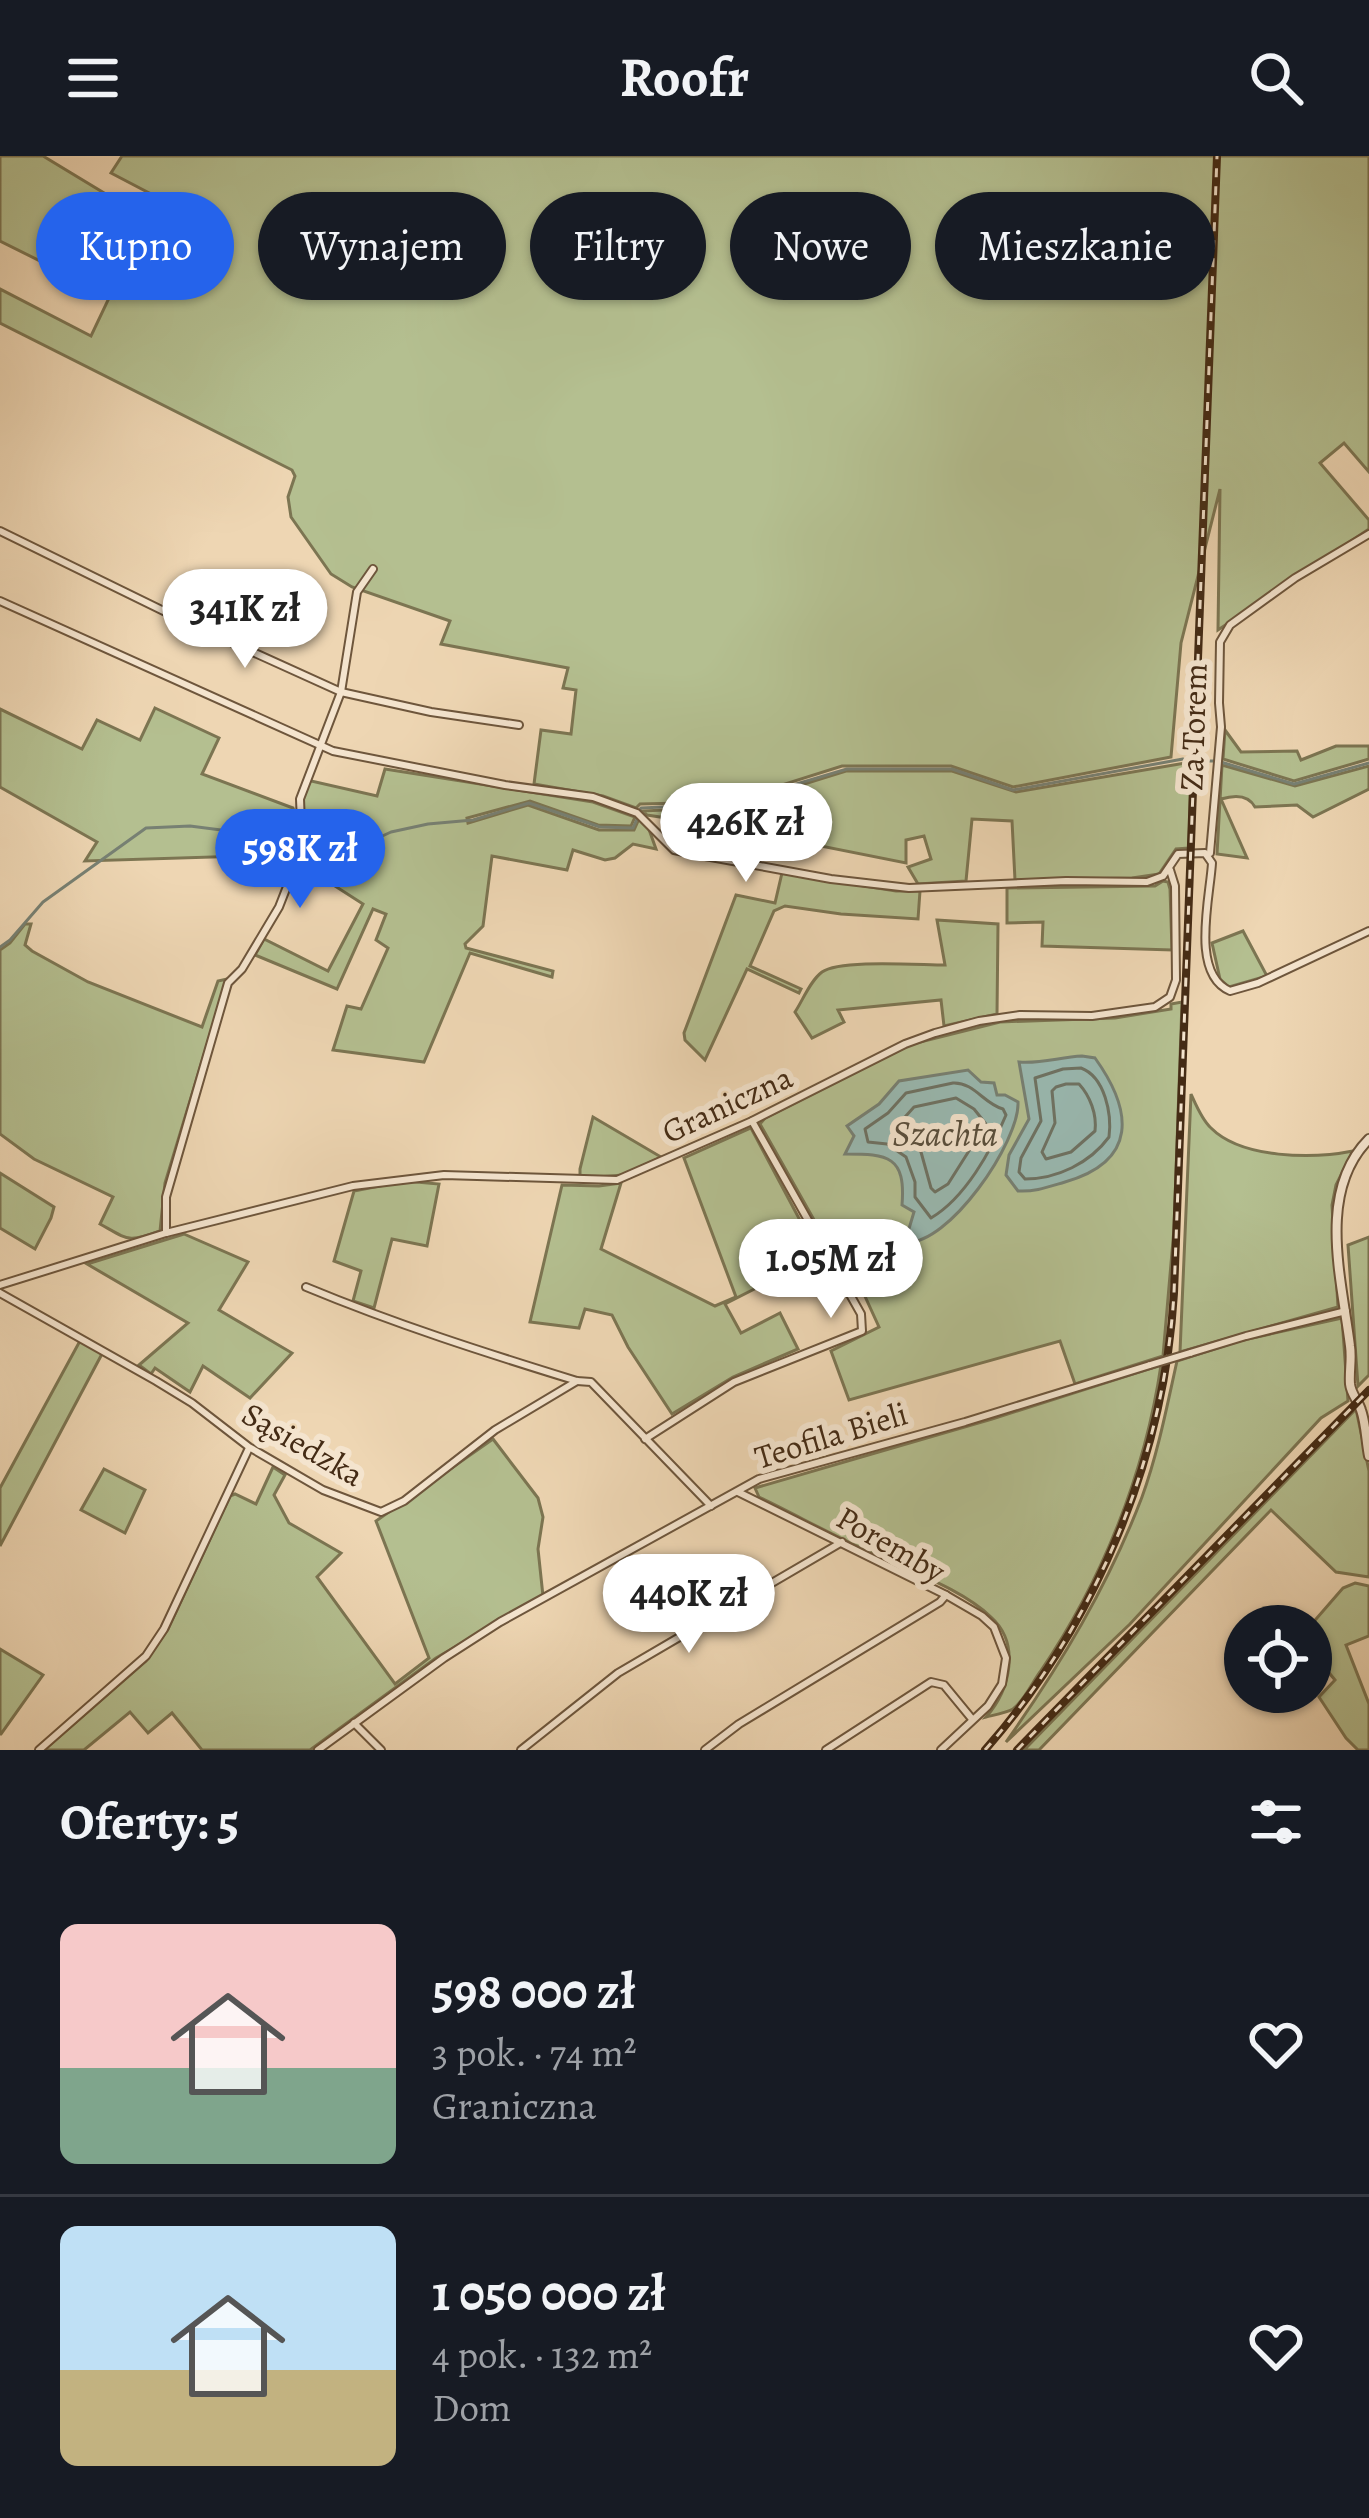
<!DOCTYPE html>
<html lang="pl">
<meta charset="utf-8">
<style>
:root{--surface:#171b24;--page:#20242c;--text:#f1f3f6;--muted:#9ea1a6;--line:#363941;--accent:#2563eb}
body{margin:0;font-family:Alegreya,serif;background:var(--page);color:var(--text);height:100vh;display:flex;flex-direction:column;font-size:45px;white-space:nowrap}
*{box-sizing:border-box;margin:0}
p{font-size:39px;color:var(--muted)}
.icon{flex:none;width:66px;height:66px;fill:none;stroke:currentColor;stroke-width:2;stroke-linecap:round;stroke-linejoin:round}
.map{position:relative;height:1594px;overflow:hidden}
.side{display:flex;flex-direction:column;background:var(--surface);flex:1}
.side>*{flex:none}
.hud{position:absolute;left:36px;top:36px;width:1299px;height:108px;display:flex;gap:24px}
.controls{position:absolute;left:1224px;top:1449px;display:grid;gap:24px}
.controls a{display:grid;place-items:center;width:108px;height:108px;border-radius:50%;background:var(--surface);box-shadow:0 3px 9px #0004;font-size:60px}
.price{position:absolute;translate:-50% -102px;padding:0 27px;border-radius:42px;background:#fff;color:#222;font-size:39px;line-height:78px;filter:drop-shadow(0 3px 6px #0008)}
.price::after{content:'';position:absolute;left:50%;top:72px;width:36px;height:27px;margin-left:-18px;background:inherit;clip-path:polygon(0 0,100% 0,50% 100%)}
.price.selected{background:var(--accent);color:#fff}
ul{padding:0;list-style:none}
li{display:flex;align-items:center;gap:36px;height:300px;padding:0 60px}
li+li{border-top:3px solid var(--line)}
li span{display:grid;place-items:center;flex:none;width:336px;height:240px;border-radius:18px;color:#555}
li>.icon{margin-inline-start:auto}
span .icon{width:144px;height:144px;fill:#fffc;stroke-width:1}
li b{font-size:51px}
h2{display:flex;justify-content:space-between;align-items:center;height:144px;padding:0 60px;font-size:51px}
.chip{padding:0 42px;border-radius:54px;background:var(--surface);box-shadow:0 3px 9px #0004;font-size:42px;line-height:108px}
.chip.selected{background:var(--accent);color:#fff}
header{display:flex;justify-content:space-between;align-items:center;height:156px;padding:0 60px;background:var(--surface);font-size:54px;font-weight:600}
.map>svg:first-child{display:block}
.green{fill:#b4bf90;stroke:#7c7552;stroke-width:3}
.water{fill:#99b9b1;stroke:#778073;stroke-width:3}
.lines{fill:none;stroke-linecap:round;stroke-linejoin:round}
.shore{stroke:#6e7263;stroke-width:3}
.stream{stroke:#778073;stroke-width:3}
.minor-casing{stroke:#6e563c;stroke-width:10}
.tertiary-casing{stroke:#6e563c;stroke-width:12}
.minor{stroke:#f4e4ce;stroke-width:6}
.tertiary{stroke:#f4e4ce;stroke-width:8}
.rail-casing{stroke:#442b15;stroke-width:8}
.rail{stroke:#f4e4ce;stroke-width:3;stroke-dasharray:9;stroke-linecap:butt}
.minor-bridge-casing{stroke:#6e563c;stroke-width:10;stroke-linecap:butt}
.minor-bridge{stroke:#f4e4ce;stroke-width:6}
.labels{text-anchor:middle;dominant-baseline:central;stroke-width:12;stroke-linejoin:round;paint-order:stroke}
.street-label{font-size:33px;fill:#442b15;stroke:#f4e4ce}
.water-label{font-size:36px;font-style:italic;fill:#594e3c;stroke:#f4e4ce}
</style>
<header><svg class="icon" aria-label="menu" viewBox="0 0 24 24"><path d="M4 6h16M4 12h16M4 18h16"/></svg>Roofr<svg class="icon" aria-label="search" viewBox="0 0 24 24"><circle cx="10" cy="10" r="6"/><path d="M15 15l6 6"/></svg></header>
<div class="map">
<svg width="1369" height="1594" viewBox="0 0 1369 1594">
<rect width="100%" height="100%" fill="#eed6b3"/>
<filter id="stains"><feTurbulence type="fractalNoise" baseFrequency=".00167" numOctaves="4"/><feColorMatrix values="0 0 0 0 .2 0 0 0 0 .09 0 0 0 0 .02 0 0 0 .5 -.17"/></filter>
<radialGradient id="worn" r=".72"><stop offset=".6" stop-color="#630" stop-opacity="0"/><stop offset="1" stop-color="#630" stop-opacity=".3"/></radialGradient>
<g class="green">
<polygon points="0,0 43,0 162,72 172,49 111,17 122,0 1369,0 1369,316 1344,287 1320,307 1369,364 1369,373 1218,474 1220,333 1181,487 1171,601 1013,631 951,610 842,610 728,646 640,648 636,652 603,640 534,628 541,574 571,578 576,534 563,532 568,512 441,488 450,465 352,431 331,418 291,361 288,341 295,320 292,314 0,167 0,133 91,180 110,140 0,85"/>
<path d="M155,552L219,582L202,618L293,652C303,675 295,694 286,715L244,700L85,705L97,686L0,631V553L82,593L97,564L140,584Z"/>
<polygon points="1225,574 1241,596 1297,595 1301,604 1336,590 1369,590 1369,603 1294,625 1223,603"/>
<polygon points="1191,606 1189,692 1176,693 1159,718 1132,722 1015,724 1012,665 972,663 966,725 918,728 908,711 931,703 924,680 906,684 906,707 726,671 647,659 642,655 730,651 846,615 952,615 1016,636"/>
<path d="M1222,609L1295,630L1369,610V633L1313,661L1297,649L1255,651C1248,638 1234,639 1221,643L1247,702L1217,698Z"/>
<polygon points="385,613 593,646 635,661 631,670 598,669 530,645 467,662 468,667 528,649 599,674 634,674 639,663 647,668 656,693 633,688 615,702 605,704 573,694 567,714 492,700 483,770 465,788 466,792 553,815 552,821 470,797 424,906 333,894 347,850 361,853 388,792 376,784 386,758 373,753 337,833 255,799 264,783 328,815 363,748 335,730 300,713 304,687 361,690 364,687 304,682 303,642 307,624 377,640"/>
<polygon points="782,717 896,735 920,735 918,763 841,758 785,750 774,755 750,810 801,833 799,837 747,813 705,904 685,884 684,877 736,739 775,747"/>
<polygon points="1163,725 1168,726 1170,733 1172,794 1042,790 1043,766 1007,767 1007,732 1155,730"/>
<path d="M937,764L998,768L997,858L944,870L941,844L838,854L844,866L812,882L795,856C803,844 810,825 822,816C840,803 919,809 945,809Z"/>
<path d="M25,768H31L25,789L32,795L88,826L202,871L218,825L227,823L165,1027L160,1075C128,1087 129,1084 100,1068L113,1041L34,1003L0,978V794L10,787Z"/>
<polygon points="1243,775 1267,820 1229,831 1220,823 1212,787"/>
<polygon points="1182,846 1174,1073 1163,1200 1075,1228 1060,1185 849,1244 831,1195 879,1171 842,1090 831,1094 760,968 765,962 912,888 1000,866 1115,862 1171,853 1171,848"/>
<path d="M1191,938C1196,949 1202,964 1211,972C1242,1003 1313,1003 1353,995L1336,1029L1332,1049L1338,1151L1180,1196Z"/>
<polygon points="593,961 661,1001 623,1019 585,1022 580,1019 580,1013"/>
<polygon points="751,972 819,1100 725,1148 741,1177 780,1157 798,1193 733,1221 672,1258 628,1191 612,1159 585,1153 579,1172 530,1166 562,1029 599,1030 621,1027 601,1093 715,1150 736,1141 684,1002"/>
<polygon points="0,1017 54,1051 51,1062 35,1093 0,1072"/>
<polygon points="405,1025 439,1028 427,1090 392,1083 374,1152 353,1145 361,1115 334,1105 354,1035"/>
<polygon points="184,1078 248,1106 219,1154 292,1197 250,1242 203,1210 190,1236 155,1212 151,1218 139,1209 188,1167 87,1108"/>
<polygon points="1369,1081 1369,1219 1358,1230 1348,1089"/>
<path d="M1342,1162L1348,1245L1321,1262L1130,1468L1006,1586C1061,1508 1108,1430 1142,1341C1158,1297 1167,1250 1177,1205L1239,1185Z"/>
<polygon points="81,1183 103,1196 0,1390 0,1332"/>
<path d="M1161,1209C1145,1318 1102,1425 1040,1516C1032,1527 1024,1545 1013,1553C1006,1557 994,1559 986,1561C1010,1534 1021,1488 991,1461C960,1432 913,1417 876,1399C836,1381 798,1360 759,1341L755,1332L992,1263Z"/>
<polygon points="1356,1253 1369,1315 1369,1421 1336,1416 1271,1354 1039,1594 1024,1594"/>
<polygon points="493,1283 538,1342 543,1361 538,1393 543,1440 436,1502 310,1594 202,1594 172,1557 148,1577 130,1556 84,1594 44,1594 146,1505 168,1473 230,1340 235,1338 256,1348 273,1311 285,1319 274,1339 289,1367 341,1397 317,1421 395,1528 429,1502 376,1365"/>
<polygon points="104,1313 145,1334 125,1377 81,1354"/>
<polygon points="1355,1427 1369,1430 1369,1480 1346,1489 1369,1548 1369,1594 1358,1594 1346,1582 1319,1541 1335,1524 1311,1495 1310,1470 1343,1432"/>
<polygon points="0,1493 43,1519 1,1578 0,1578"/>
</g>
<g class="water">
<path d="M1082,900L1095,902C1133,955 1138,1005 1065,1026C1048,1031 1035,1036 1018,1035L1006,1019L1009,999L1029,963L1019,906C1041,908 1060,901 1082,900Z"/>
<path d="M968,914L981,926L994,927L997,939H1005L1018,946C1020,985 948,1091 905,1086L914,1056L902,1049C906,1000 888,998 845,998L854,980L847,970L879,948L899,925Z"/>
</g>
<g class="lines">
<g class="shore">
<path d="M1081,912C1105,921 1112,958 1109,981C1090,1007 1057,1023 1025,1023L1019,1016L1021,1002L1041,965L1035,922L1063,913Z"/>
<path d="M953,927C974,926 984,948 1003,953L1006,959C991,995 965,1042 931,1062L915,1041V1026L906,1001L887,988L868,986L865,973L888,957L906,937Z"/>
<path d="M1066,928H1079C1090,940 1097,958 1095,975L1071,996L1046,1003L1042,996L1055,967L1052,935L1056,931Z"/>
<polygon points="956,942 974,953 986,968 948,1028 935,1036 931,1032 921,996 914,987 898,977 896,971 914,951"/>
</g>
<g class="stream">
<polyline points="1210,605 1215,605"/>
<polyline points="1221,606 1294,628 1369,607"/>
<polyline points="640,654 641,652 729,648 847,613 952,613 1013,634 1183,603"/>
<polyline points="306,685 363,689 391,676 428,668 473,664 529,647 600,671 633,672 637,663"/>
<polyline points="0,791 10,784 43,746 146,672 190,670 298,684"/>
</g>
<defs>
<g id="minor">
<polyline points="0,375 182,464 341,536 431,556 519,569"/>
<path d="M0,445L333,595L505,629L593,641L637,657L674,694L694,698L831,723L909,732L1066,725L1147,726L1163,720L1178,698L1205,697L1212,707C1210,742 1190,818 1230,835L1258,827L1369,775"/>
<polyline points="1210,697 1221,571 1219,547 1220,486 1230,469 1295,422 1369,378"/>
<polyline points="166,1077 166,1041 228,827 242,813 279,751 302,692 300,643 341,536 357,436 373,413"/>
<polyline points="0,1129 166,1077 353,1030 444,1019 617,1024 752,965 905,888 935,877 979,865 1020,859 1092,860 1155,851 1170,841 1176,824 1175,730 1170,714"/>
<path d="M306,1131C395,1168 486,1197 577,1225L591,1226L711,1350"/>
<polyline points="0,1137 156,1225 192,1247 249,1291 323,1334 381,1356 404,1345 495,1274 577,1225"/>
<polyline points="1190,1197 1246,1180 1346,1155"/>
<polyline points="645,1283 734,1226 862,1175 861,1158 752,965"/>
<polyline points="738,1336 946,1439 982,1460 994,1471 1006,1502 1002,1528 988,1550 941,1594"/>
<polyline points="354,1567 381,1594"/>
<polyline points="39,1594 146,1500 164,1473 249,1292"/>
<polyline points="318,1594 444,1502 500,1466 759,1323 965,1266 1150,1209"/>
<polyline points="521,1594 618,1517 842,1386"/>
<polyline points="705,1594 739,1568 940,1446 946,1439"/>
<polyline points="826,1594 931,1526 944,1529 972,1563"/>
</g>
<path id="tertiary" d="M1369,983C1316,1036 1342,1124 1350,1190C1352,1203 1349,1215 1350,1228C1351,1238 1358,1244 1361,1254C1366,1268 1366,1285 1369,1300"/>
</defs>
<use href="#minor" class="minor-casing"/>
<use href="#tertiary" class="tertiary-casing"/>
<use href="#minor" class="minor"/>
<use href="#tertiary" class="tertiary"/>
<defs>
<g id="rail">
<path d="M985,1594C1095,1469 1164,1304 1174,1137L1217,0"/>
<polyline points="1017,1594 1369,1234"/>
</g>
</defs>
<use href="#rail" class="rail-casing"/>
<use href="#rail" class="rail"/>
<defs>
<polyline id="minor-bridge" points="1150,1209 1190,1197"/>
</defs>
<use href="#minor-bridge" class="minor-bridge-casing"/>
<use href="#minor-bridge" class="minor-bridge"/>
</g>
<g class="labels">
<g class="street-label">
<text transform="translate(1193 571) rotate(-88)">Za Torem</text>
<text transform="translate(727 948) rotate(-25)">Graniczna</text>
<text transform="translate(831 1279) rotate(-17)">Teofila Bieli</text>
<text transform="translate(303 1288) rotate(30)">Sąsiedzka</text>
<text transform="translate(891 1388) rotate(30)">Poremby</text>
</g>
<g class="water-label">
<text x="945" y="977">Szachta</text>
</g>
</g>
<rect width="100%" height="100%" filter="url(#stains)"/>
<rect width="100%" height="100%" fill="url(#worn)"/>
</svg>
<div class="controls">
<a><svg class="icon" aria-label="locate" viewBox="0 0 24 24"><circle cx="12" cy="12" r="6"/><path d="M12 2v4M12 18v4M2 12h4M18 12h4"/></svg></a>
</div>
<b class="price" style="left:245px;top:515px">341K zł</b>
<b class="price" style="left:746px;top:729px">426K zł</b>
<b class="price selected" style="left:300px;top:755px">598K zł</b>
<b class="price" style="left:831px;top:1165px">1.05M zł</b>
<b class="price" style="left:689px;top:1500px">440K zł</b>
<div class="hud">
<a class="chip selected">Kupno</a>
<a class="chip">Wynajem</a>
<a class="chip">Filtry</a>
<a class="chip">Nowe</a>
<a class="chip">Mieszkanie</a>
</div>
</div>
<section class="side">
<h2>Oferty: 5<svg class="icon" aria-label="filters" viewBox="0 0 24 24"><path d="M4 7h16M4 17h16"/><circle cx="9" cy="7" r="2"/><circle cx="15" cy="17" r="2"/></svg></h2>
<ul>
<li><span style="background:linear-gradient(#f6c9c9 60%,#7fa58c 0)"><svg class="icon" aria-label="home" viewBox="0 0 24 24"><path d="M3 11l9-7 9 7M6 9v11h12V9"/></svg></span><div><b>598 000 zł</b><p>3 pok. · 74 m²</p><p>Graniczna</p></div><svg class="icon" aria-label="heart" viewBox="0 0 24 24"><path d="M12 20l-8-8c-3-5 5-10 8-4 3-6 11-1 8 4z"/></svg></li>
<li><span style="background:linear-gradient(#bfe0f5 60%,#c2b280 0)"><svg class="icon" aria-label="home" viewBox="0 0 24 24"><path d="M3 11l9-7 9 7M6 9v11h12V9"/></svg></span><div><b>1 050 000 zł</b><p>4 pok. · 132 m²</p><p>Dom</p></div><svg class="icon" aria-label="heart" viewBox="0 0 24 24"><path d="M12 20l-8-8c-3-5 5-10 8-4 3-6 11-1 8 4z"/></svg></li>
</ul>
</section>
